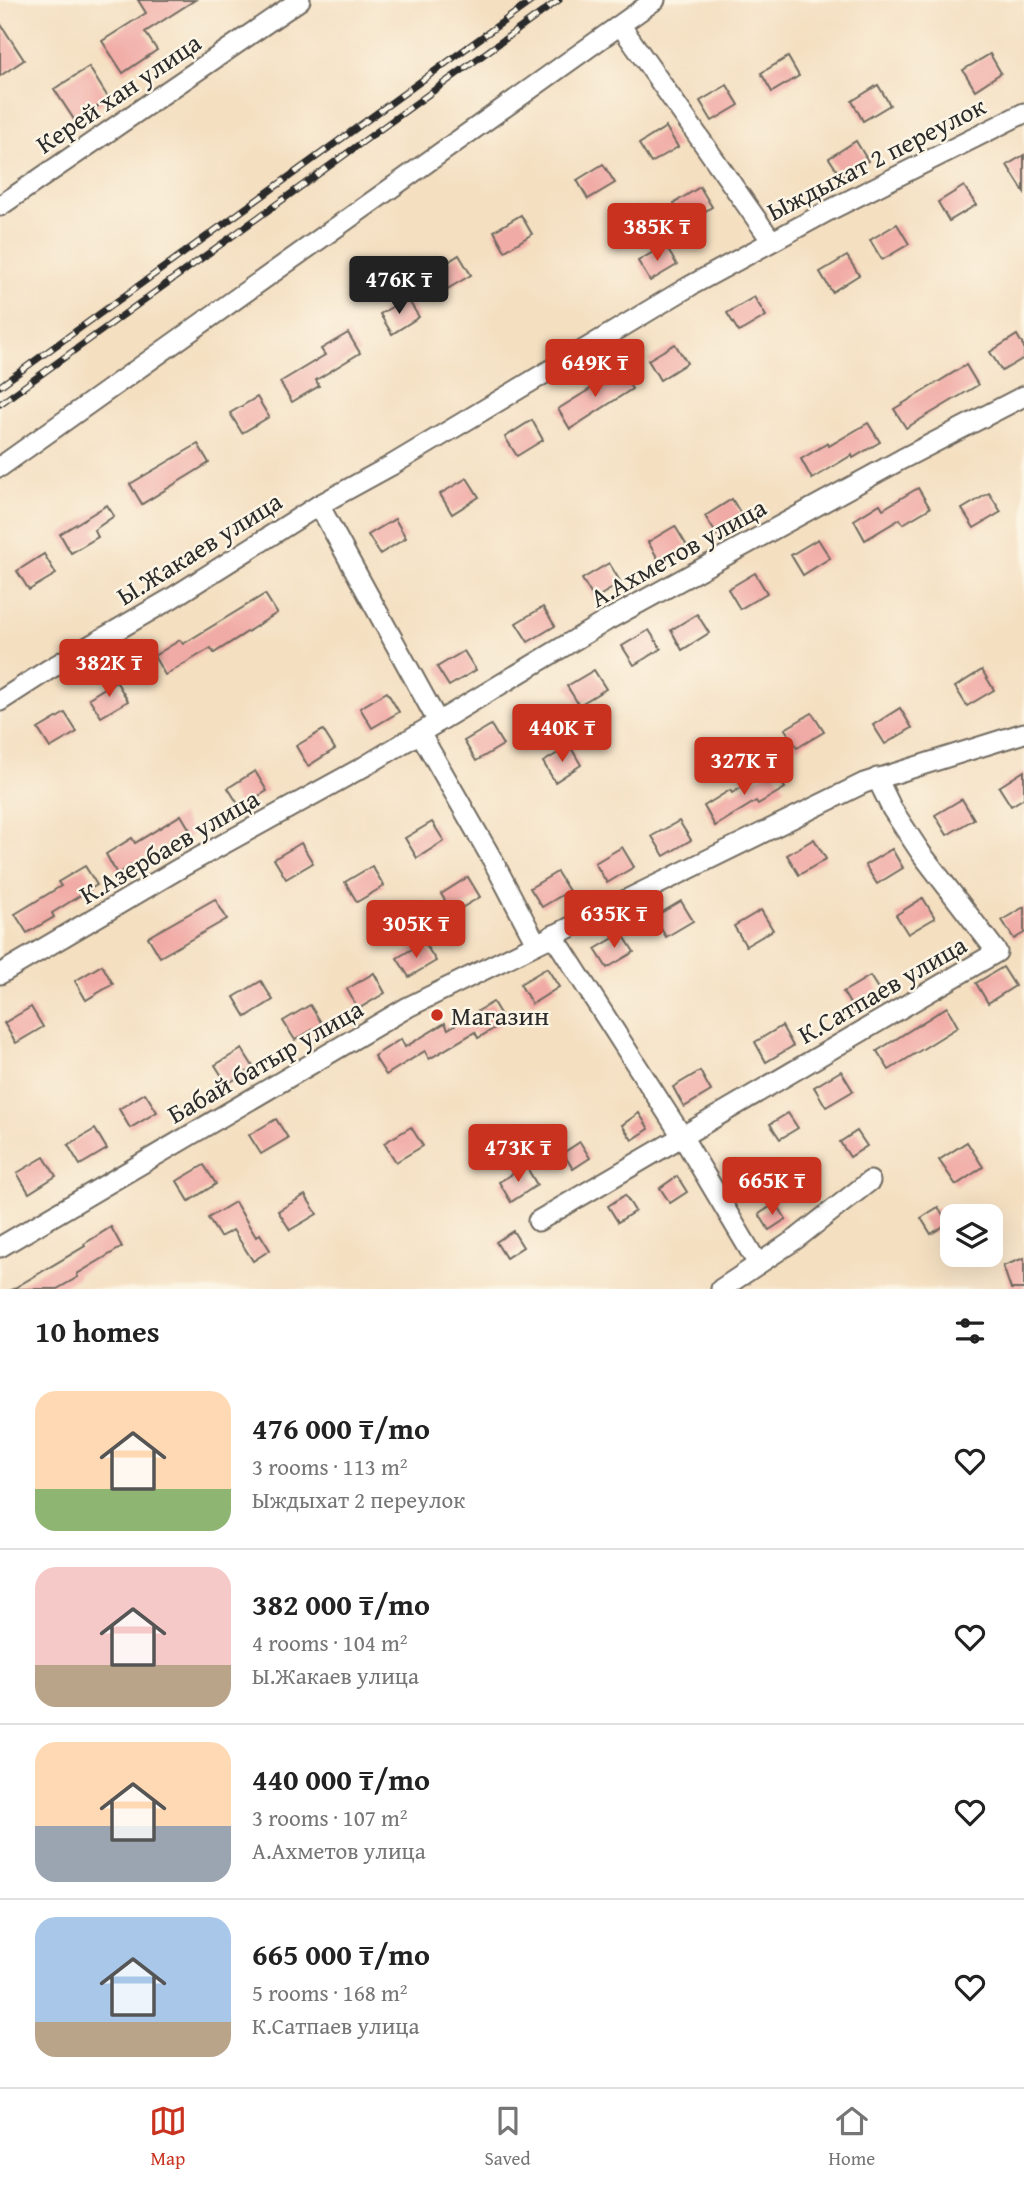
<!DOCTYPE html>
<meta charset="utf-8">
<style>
:root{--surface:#fff;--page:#f6f6f6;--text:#222;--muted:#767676;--line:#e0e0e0;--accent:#c8321e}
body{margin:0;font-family:"Gentium Book Plus",serif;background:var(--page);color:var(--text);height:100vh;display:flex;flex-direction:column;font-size:26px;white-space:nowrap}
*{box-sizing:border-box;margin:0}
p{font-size:23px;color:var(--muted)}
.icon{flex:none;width:38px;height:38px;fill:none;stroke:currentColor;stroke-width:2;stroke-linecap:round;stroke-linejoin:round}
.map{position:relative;height:1289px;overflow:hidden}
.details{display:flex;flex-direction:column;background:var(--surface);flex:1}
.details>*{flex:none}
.tools{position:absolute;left:940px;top:1204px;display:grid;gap:14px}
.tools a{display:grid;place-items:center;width:63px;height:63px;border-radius:14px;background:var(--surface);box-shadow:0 7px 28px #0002;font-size:35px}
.price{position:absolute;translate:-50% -60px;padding:0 16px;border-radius:7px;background:var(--accent);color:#fff;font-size:23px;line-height:46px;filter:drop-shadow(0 2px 4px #0008)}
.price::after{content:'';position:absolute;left:50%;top:42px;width:21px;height:16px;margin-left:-10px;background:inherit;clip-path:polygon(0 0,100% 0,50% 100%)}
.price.current{background:#222;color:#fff}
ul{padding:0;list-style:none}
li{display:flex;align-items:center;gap:21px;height:175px;padding:0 35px}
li+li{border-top:2px solid var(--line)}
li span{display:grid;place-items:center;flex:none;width:196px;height:140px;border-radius:21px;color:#555}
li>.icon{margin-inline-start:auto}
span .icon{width:84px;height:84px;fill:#fffc;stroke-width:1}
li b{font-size:30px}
h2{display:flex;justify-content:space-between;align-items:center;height:84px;padding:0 35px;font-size:30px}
.dock{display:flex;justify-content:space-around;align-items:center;height:98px;border-top:2px solid var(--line);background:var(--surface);font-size:19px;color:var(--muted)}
.dock a{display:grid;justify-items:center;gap:4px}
.dock .current{color:var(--accent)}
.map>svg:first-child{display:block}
.building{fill:#f1aba6}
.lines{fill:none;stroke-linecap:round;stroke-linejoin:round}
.minor-casing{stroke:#716a60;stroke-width:23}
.minor{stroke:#fff;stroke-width:19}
.rail-casing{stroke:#2b2b2b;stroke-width:7}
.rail{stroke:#fcf5e5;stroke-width:4.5;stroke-dasharray:13;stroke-linecap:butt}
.poi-dot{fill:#c8321e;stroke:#fcf5e5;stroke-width:2.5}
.labels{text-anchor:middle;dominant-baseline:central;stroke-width:5;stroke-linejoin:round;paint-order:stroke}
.street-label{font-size:26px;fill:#2b2b2b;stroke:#fcf5e5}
.poi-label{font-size:26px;fill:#2b2b2b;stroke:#fcf5e5;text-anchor:start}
</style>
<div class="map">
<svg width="1024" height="1289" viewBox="0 0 1024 1289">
<rect width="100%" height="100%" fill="#fcf5e5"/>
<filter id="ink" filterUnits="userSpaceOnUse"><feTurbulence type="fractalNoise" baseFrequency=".0143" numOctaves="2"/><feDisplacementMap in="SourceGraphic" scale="14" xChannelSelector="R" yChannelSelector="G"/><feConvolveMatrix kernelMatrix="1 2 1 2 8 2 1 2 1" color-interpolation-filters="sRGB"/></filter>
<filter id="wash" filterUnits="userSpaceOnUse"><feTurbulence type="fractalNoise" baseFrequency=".00686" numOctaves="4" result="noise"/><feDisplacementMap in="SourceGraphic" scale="28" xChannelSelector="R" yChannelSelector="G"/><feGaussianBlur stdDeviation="1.57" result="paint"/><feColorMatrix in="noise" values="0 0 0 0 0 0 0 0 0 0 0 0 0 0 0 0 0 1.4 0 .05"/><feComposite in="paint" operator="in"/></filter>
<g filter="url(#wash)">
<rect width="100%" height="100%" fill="#f4dfc1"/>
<g id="blocks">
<g class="building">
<polygon points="138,0 195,0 145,32 157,50 123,73 102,41 146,13"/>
<polygon points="0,23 24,60 0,76"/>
<polygon points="990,54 1001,73 975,90 963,70"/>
<polygon points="788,57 799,76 772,92 761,73"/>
<polygon points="89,67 109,99 75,121 54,89"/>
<polygon points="727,85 739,105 712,121 700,101"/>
<polygon points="878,85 890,105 863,121 852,101"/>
<polygon points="666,127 678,147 651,163 639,144"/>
<polygon points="856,141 868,161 841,177 829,158"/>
<polygon points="1024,155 1024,192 1007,165"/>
<polygon points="603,164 615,183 588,199 577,180"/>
<polygon points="964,186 976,205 949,221 938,202"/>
<polygon points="700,187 712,207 685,223 674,203"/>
<polygon points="521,215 532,234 505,251 494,231"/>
<polygon points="897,224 909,244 882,260 870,240"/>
<polygon points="665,245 677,265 650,281 638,261"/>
<polygon points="459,255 471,275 444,291 432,272"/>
<polygon points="847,256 859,275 832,292 820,272"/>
<polygon points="754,297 766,316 739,332 727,313"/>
<polygon points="407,298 419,317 392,334 380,314"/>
<polygon points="348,333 360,353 316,380 319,386 292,402 280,382 325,355 321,349"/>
<polygon points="1017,335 1024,347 1024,358 1002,371 990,352"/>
<polygon points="675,344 687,363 660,380 648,360"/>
<polygon points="966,365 978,385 906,428 894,409"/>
<polygon points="621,370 632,389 570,429 558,409"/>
<polygon points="257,397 269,417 242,433 230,413"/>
<polygon points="532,420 543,440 517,456 505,437"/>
<polygon points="868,423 880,442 853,458 852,455 812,479 801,459 828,443 829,446"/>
<polygon points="198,444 209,463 142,504 130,484"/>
<polygon points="467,478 479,497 452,514 440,494"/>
<polygon points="918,488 930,508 903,524 900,519 865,540 854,520 880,504 883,509"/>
<polygon points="989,493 1001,512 974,528 962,509"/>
<polygon points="732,499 744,519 717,535 705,516"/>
<polygon points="107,505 114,516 94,530 98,537 71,553 60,534"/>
<polygon points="395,519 406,538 380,554 368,535"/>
<polygon points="675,526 687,546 660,562 648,542"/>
<polygon points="818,539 830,558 803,575 791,555"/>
<polygon points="44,554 56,574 29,590 17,571"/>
<polygon points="609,563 621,583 594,599 582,579"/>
<polygon points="755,573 767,593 740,609 728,589"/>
<polygon points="265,594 277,613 214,653 211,648 165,675 154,656 180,640 183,644"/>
<polygon points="543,607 555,626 528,642 516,623"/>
<polygon points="697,614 709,633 682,650 671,630"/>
<polygon points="649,630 661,649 634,665 622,646"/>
<polygon points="464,651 476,670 449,686 437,667"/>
<polygon points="594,670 606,689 579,705 567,686"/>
<polygon points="982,670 994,690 967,706 955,687"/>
<polygon points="116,681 128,701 101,717 89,698"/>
<polygon points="387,692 399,712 372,728 360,708"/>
<polygon points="900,708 912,728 885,744 873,725"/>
<polygon points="65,713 77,732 50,748 38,729"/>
<polygon points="812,713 824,732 797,748 785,729"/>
<polygon points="491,725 503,745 476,761 464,741"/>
<polygon points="323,730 335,749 308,766 296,746"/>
<polygon points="570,746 581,765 555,782 543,762"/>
<polygon points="773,769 785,788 758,804 756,801 715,826 704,806 730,790 732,793"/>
<polygon points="255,771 267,791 240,807 228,788"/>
<polygon points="1024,771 1024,798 1011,806 999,787"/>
<polygon points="962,799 974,819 947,835 935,815"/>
<polygon points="181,815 193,835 166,851 163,846 117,874 106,854 132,838 135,843"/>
<polygon points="679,821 691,840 664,856 652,836"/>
<polygon points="432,822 444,841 417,858 405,838"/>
<polygon points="814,839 826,859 799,875 787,855"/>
<polygon points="301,843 313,863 286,879 274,859"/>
<polygon points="622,847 634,867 607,883 595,863"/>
<polygon points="892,849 903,868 877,884 865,865"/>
<polygon points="85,866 97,885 52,913 54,917 27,933 15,914 61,886 58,882"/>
<polygon points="372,866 384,886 357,902 345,882"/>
<polygon points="557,872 569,891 542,907 530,888"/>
<polygon points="468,877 480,897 453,913 441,894"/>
<polygon points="923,898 935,918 908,934 896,915"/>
<polygon points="215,899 227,919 160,957 148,937"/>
<polygon points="681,901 693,921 666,937 654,917"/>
<polygon points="1024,907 1024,933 1014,939 1002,920"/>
<polygon points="761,910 773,930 746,946 734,926"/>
<polygon points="622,933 634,952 607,968 595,949"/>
<polygon points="424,942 436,961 409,977 397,958"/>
<polygon points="102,965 113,984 86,1000 75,981"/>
<polygon points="1003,967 1015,986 988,1003 976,983"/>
<polygon points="547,968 559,987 532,1004 520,984"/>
<polygon points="374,973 385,993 358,1009 347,989"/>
<polygon points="870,976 882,995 855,1012 843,992"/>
<polygon points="261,981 273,1000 246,1017 234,997"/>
<polygon points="493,1002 505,1022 478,1038 475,1032 429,1059 425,1051 386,1075 374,1056 401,1039 405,1047 445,1023 448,1029"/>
<polygon points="310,1005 322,1024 295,1040 283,1021"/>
<polygon points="31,1007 43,1027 16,1043 4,1023"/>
<polygon points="947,1007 958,1027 889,1070 877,1051"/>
<polygon points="782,1026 793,1046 766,1062 755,1042"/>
<polygon points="242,1049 254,1068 227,1084 215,1065"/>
<polygon points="700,1071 711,1091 684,1107 673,1087"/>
<polygon points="841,1071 853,1091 826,1107 814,1087"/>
<polygon points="145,1093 157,1112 130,1128 119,1109"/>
<polygon points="639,1113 649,1129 632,1140 622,1125"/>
<polygon points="788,1113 798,1128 780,1139 770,1124"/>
<polygon points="276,1119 288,1138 261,1154 249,1135"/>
<polygon points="411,1127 423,1146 396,1162 384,1143"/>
<polygon points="95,1129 107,1149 80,1165 68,1145"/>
<polygon points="857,1131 867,1146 850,1157 840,1142"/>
<polygon points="580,1142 590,1158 573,1169 563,1153"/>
<polygon points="967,1142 983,1167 956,1185 939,1160"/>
<polygon points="44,1157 56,1176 29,1193 17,1173"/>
<polygon points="204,1165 216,1184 189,1201 177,1181"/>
<polygon points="526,1166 537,1185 511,1202 499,1182"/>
<polygon points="677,1176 687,1192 670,1203 660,1188"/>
<polygon points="305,1195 317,1214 290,1230 278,1211"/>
<polygon points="625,1195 635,1211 618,1222 608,1206"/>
<polygon points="235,1202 256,1237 260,1234 270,1250 253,1261 233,1230 220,1237 208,1218"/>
<polygon points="776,1203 786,1219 769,1230 759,1214"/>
<polygon points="938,1207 948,1223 931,1234 921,1218"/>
<polygon points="111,1227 122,1247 77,1274 78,1277 57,1289 13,1289 85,1246 84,1244"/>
<polygon points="513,1231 523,1247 506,1258 496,1242"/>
<polygon points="1024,1258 1024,1289 1011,1289 1003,1266"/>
</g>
</g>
</g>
<g filter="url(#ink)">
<use href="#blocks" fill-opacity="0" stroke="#716a60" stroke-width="2"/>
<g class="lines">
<defs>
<g id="minor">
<polyline points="621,26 771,240"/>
<polyline points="0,206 300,0"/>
<polyline points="0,467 655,0"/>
<polyline points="319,505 438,722"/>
<polyline points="0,701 48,670 172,598 319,505 392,465 690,286 828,211 1024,113"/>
<polyline points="420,733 492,859 536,943"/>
<polyline points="553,935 682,1136 758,1264"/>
<polyline points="0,974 180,868 365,766 606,621 902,459 1024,396"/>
<polyline points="538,1221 997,952 921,853 892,809 877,778"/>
<polyline points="0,1247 408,1007 864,783 1024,733"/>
<polyline points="721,1289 796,1239 870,1181"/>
</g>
</defs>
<use href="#minor" class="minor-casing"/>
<use href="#minor" class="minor"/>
<defs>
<g id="rail">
<polyline points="0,386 533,0"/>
<polyline points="0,404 559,0"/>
</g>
</defs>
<use href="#rail" class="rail-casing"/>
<use href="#rail" class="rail"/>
</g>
</g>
<circle class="poi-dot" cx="437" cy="1015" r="7"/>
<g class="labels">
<g class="street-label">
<text transform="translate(118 93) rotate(-34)">Керей хан улица</text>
<text transform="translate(876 158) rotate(-27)">Ыждыхат 2 переулок</text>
<text transform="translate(199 548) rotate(-32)">Ы.Жакаев улица</text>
<text transform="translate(678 552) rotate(-29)">А.Ахметов улица</text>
<text transform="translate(169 846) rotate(-30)">К.Азербаев улица</text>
<text transform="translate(882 989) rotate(-30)">К.Сатпаев улица</text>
<text transform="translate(265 1061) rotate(-30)">Бабай батыр улица</text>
</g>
<g class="poi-label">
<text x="451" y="1015">Магазин</text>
</g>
</g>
</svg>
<div class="tools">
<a><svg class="icon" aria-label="layers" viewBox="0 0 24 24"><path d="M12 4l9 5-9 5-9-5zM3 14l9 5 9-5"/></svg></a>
</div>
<b class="price" style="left:657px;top:263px">385K ₸</b>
<b class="price current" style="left:399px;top:316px">476K ₸</b>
<b class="price" style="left:595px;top:399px">649K ₸</b>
<b class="price" style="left:109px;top:699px">382K ₸</b>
<b class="price" style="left:562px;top:764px">440K ₸</b>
<b class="price" style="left:744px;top:797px">327K ₸</b>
<b class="price" style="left:614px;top:950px">635K ₸</b>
<b class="price" style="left:416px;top:960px">305K ₸</b>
<b class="price" style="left:518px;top:1184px">473K ₸</b>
<b class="price" style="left:772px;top:1217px">665K ₸</b>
</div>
<section class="details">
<h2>10 homes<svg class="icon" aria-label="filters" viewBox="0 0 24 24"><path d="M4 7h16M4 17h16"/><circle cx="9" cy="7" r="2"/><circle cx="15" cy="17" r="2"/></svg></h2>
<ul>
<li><span style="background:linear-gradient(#ffd9b3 70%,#8fb573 0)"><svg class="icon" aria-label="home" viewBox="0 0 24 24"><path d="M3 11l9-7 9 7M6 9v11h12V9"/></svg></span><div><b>476 000 ₸/mo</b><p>3 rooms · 113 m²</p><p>Ыждыхат 2 переулок</p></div><svg class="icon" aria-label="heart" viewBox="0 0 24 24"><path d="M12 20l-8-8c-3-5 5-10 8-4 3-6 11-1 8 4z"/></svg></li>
<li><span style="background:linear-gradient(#f6c9c9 70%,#b9a48a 0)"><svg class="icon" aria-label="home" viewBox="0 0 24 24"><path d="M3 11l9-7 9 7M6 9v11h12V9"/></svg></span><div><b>382 000 ₸/mo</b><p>4 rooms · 104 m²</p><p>Ы.Жакаев улица</p></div><svg class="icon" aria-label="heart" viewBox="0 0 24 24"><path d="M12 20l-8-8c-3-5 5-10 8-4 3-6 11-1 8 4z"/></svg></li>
<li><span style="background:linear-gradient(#ffd9b3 60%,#9aa5b1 0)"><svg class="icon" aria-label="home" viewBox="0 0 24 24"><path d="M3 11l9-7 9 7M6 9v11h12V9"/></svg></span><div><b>440 000 ₸/mo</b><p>3 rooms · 107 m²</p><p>А.Ахметов улица</p></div><svg class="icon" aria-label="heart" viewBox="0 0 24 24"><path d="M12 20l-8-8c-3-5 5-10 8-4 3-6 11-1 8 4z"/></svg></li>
<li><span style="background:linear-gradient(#a9c7e8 75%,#b9a48a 0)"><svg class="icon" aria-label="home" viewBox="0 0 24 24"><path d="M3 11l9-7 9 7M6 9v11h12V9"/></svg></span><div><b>665 000 ₸/mo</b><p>5 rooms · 168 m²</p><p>К.Сатпаев улица</p></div><svg class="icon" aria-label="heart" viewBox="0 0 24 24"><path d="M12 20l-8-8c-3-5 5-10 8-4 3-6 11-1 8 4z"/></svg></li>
</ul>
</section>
<nav class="dock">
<a class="current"><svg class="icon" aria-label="map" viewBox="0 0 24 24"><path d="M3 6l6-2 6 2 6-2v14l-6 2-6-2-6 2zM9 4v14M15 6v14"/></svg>Map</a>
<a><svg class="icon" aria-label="saved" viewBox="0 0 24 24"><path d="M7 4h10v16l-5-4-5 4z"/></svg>Saved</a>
<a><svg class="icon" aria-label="home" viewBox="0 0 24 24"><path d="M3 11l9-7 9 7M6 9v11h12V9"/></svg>Home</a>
</nav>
